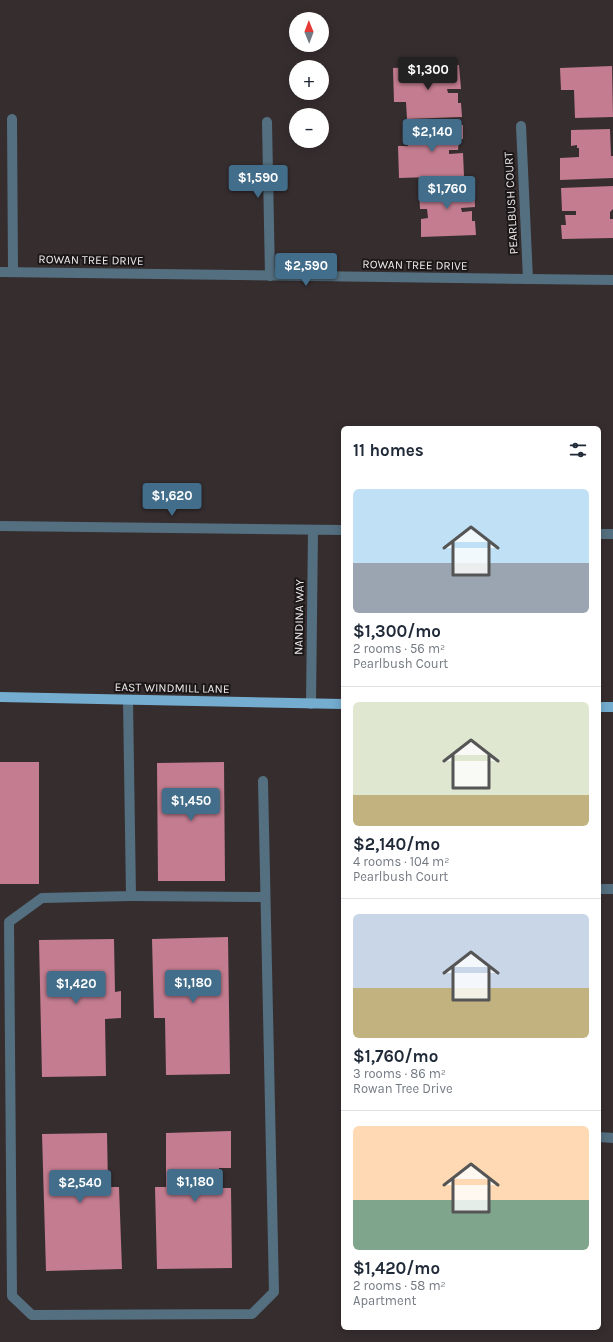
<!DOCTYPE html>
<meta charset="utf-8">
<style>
:root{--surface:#fff;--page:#f2f2f3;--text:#1f2937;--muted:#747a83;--line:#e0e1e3;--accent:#426e8b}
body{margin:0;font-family:Karla,sans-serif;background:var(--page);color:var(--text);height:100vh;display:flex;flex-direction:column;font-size:15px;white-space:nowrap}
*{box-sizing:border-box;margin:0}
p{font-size:13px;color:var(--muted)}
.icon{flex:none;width:22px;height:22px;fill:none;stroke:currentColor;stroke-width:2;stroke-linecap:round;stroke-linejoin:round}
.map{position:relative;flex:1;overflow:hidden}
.drawer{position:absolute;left:341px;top:426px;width:260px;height:904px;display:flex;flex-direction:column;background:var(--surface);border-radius:6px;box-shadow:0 2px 10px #0003}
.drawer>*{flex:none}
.needle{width:26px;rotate:359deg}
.fabs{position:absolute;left:289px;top:12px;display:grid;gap:8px}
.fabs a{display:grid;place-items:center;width:40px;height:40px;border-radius:50%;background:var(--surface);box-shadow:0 2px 10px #0003;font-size:20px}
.price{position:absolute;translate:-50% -34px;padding:0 9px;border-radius:4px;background:var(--accent);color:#fff;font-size:13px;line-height:26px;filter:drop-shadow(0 1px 2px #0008)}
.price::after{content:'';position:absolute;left:50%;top:24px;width:12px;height:9px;margin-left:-6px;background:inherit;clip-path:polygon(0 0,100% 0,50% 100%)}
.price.active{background:#222;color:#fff}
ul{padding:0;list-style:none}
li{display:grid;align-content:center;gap:8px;height:212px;padding:0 12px}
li+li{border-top:1px solid var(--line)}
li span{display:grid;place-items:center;height:124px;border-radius:6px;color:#555}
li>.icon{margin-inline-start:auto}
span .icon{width:72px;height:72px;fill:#fffc;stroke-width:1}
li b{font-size:17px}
h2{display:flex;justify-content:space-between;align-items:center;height:48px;padding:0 12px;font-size:17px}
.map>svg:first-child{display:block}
.building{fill:#c47d90}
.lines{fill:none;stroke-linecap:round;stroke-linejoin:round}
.service{stroke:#546f7f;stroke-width:10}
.minor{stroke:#546f7f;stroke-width:10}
.primary{stroke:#74adcf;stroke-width:10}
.labels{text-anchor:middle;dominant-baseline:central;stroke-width:4;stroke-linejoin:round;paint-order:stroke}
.street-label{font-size:12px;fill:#ede7e8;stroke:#1b1718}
</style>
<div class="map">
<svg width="613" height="1342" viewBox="0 0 613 1342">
<rect width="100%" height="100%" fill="#362d2f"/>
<g class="building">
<polygon points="459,65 461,89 447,89 448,93 458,93 458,103 461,103 462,117 407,119 406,102 394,102 393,68"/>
<polygon points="612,66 613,117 575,118 574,90 561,90 560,68"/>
<polygon points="463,125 463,139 459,139 458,150 449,150 449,154 463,153 464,176 399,178 398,146 408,146 407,127"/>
<polygon points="610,129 611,156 613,156 613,178 560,180 560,158 579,157 579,148 577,148 577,145 571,146 571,130"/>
<polygon points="474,184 475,207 461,208 462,212 472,211 472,221 475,221 476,235 421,237 421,219 428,218 427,209 420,209 419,186"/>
<polygon points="613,186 613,209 610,212 610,219 613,219 613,238 562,239 561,225 566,225 565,215 576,215 576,211 562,211 561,188"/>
<rect x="0" y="762" width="39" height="122"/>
<polygon points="224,762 225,881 158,881 157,763"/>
<polygon points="228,937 230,1074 166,1075 165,1018 154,1018 152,939"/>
<polygon points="114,939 115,992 121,991 121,1018 105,1019 106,1076 42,1077 39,940"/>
<polygon points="231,1131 231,1168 219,1168 219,1188 231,1188 232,1268 157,1269 155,1187 166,1187 166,1133"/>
<polygon points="107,1133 108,1187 119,1187 122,1269 46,1271 42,1134"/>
</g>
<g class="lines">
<g class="service">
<polyline points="128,700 131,896 42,898 9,922 12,1296 32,1315 252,1314 274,1292 263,781"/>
<polyline points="131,896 265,897"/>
</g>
<g class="minor">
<polyline points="12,119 13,272"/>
<polyline points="267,122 270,276"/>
<polyline points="521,126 528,279"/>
<polyline points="0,272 613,280"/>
<polyline points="0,526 343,530"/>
<polyline points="599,534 613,534"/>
<polyline points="311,704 313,530"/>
<polyline points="599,889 613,889"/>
<polyline points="599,1137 613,1138"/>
</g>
<g class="primary">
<polyline points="0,697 343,704"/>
<polyline points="599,707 613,707"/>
</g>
</g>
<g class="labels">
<g class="street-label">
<text transform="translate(511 203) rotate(-93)">PEARLBUSH COURT</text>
<text transform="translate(91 260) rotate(1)">ROWAN TREE DRIVE</text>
<text transform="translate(415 265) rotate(1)">ROWAN TREE DRIVE</text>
<text transform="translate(299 617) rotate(-89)">NANDINA WAY</text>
<text transform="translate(172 688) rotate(1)">EAST WINDMILL LANE</text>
</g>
</g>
</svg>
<div class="fabs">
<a><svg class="needle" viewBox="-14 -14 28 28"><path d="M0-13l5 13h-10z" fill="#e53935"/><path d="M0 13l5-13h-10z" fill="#747a83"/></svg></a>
<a>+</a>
<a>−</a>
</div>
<b class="price active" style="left:428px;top:91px">$1,300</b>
<b class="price" style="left:432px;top:153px">$2,140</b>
<b class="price" style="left:258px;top:199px">$1,590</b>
<b class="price" style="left:447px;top:210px">$1,760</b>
<b class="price" style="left:306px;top:287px">$2,590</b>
<b class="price" style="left:172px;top:517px">$1,620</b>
<b class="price" style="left:191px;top:822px">$1,450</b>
<b class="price" style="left:193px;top:1004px">$1,180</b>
<b class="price" style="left:76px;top:1005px">$1,420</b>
<b class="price" style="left:195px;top:1203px">$1,180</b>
<b class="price" style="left:80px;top:1204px">$2,540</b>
<section class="drawer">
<h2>11 homes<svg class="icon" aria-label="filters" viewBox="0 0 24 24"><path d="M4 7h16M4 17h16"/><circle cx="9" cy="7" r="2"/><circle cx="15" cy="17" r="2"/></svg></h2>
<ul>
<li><span style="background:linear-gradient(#bfe0f5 60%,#9aa5b1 0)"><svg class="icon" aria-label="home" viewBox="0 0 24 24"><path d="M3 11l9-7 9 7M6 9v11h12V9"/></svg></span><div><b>$1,300/mo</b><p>2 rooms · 56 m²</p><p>Pearlbush Court</p></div></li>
<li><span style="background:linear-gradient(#dfe7d0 75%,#c2b280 0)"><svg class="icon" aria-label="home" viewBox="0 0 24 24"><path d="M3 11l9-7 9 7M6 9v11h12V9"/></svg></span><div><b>$2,140/mo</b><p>4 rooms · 104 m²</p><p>Pearlbush Court</p></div></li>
<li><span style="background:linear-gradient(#c9d6e8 60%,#c2b280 0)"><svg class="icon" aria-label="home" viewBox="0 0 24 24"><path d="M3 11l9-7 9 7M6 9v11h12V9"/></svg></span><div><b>$1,760/mo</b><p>3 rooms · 86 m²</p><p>Rowan Tree Drive</p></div></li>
<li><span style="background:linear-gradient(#ffd9b3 60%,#7fa58c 0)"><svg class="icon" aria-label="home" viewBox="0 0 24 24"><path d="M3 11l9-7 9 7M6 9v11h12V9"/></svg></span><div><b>$1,420/mo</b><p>2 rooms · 58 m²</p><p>Apartment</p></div></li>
</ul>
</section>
</div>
